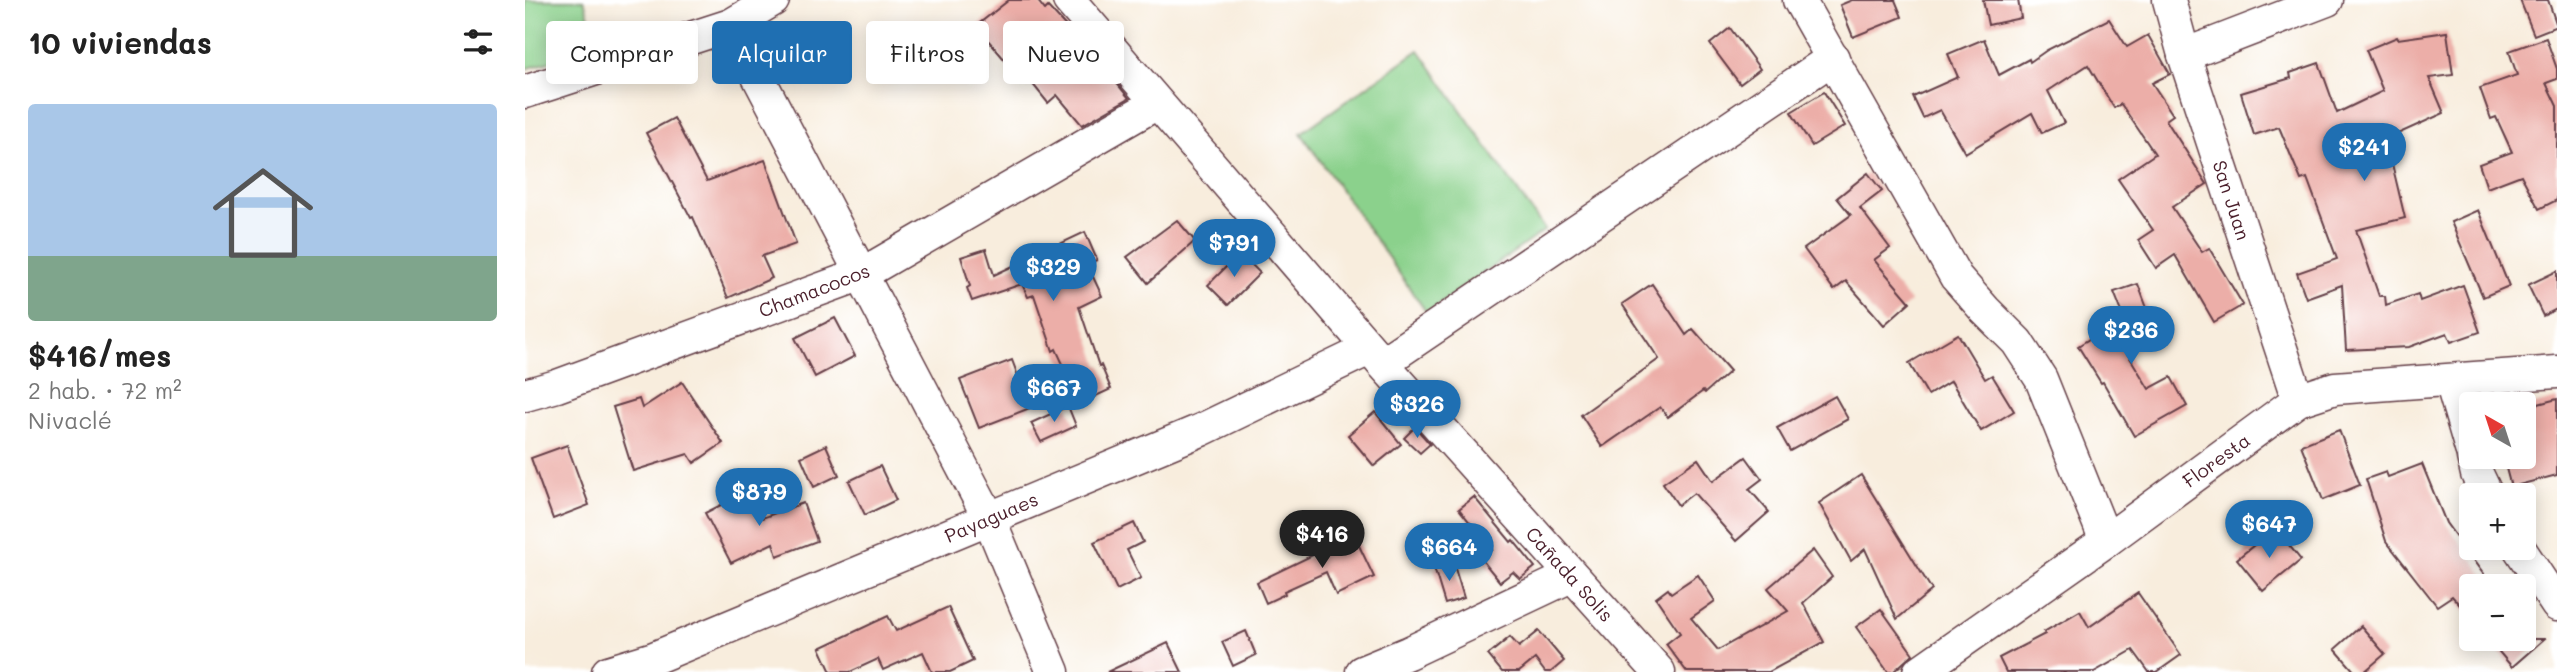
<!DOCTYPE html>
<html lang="es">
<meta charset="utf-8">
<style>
:root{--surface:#fff;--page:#f2f2f2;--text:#222;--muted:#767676;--accent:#1f6fb2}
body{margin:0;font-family:Mali,sans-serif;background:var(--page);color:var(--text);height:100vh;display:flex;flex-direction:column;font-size:26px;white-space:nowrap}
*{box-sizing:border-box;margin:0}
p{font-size:23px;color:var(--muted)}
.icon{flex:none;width:38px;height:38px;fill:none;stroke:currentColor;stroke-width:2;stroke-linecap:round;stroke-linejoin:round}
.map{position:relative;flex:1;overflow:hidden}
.sheet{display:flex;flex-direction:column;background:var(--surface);width:525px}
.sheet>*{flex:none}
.hud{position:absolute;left:21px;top:21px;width:665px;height:63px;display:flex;gap:14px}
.needle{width:46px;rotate:321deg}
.fabs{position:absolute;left:1934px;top:392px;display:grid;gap:14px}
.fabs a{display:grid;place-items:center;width:77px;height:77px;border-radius:7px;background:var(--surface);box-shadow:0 4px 18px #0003;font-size:35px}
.price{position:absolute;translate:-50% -60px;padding:0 16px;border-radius:24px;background:var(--accent);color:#fff;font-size:23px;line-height:46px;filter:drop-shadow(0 2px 4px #0008)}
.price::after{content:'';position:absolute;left:50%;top:42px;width:21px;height:16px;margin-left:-10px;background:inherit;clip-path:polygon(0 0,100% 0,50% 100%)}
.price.on{background:#222;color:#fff}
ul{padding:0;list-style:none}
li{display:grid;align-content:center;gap:14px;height:371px;padding:0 28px}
li span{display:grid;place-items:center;height:217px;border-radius:7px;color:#555}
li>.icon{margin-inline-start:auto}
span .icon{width:126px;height:126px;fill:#fffc;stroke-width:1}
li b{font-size:30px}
h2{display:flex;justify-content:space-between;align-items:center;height:84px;padding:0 28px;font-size:30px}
.tag{padding:0 24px;border-radius:7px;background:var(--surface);box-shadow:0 4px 18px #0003;font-size:24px;line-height:63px}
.tag.on{background:var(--accent);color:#fff}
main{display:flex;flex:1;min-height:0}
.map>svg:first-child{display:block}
.green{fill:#8bd18c;stroke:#6a785c;stroke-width:2}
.building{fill:#ecaea8}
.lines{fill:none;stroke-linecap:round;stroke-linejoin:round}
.minor-casing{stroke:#643e46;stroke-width:35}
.minor{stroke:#fff;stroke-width:32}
.labels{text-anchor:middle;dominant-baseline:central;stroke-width:5;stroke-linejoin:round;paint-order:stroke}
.street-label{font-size:19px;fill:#4a1f2b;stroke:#fff}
</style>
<main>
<section class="sheet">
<h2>10 viviendas<svg class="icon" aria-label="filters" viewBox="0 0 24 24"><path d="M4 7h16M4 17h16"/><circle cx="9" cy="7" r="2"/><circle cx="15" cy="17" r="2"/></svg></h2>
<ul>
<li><span style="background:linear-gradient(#a9c7e8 70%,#7fa58c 0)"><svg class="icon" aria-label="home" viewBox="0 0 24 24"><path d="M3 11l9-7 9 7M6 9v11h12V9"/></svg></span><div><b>$416/mes</b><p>2 hab. · 72 m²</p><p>Nivaclé</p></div></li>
</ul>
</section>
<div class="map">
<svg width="2032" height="672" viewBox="0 0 2032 672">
<rect width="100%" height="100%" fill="#fff"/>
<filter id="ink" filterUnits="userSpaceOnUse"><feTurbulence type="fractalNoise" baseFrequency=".0143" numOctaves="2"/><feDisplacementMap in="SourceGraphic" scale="14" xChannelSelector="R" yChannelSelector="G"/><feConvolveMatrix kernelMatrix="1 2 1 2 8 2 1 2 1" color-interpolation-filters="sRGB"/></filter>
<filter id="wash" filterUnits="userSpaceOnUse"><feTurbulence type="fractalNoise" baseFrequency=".00686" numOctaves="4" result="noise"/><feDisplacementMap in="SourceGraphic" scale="28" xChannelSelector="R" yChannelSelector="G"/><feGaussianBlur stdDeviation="1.57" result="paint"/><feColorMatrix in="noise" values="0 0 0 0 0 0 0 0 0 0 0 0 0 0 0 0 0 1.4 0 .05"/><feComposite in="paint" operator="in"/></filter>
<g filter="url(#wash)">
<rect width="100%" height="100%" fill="#f8eddd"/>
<g class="green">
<polygon points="0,0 59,0 73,48 0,69"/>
<polygon points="894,50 1020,230 902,313 776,133"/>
</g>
<g id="blocks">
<g class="building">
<polygon points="484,0 512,0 520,10 523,7 560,47 577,70 579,68 604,98 557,125 532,95 523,103 490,62 485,66 451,26"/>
<polygon points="1327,0 1370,0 1377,17 1328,37 1315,5"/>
<polygon points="1458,0 1493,0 1496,18 1463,25"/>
<polygon points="1995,0 2023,0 2032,26 2009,35"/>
<polygon points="1584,19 1602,47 1623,35 1645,74 1627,83 1648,115 1641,120 1682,184 1647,207 1677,252 1684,248 1718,305 1689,322 1650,255 1631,268 1613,240 1628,230 1593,179 1630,154 1596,104 1589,108 1563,65 1523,91 1539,123 1517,133 1507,113 1440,153 1415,110 1398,118 1388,97 1433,77 1423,54 1459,39 1474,75 1504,59 1505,62 1522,50"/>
<polygon points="1205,28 1235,69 1215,84 1185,44"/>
<polygon points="1922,32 1928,75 1904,78 1919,113 1868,136 1870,140 1862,143 1880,218 1831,230 1854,296 1860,296 1861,305 1893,294 1895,301 1938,285 1955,332 1926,342 1922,333 1884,347 1821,350 1817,285 1781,298 1772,273 1812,259 1782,178 1776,180 1754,127 1729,135 1716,93 1766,78 1765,73 1794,63 1812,113 1858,91 1841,50 1872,37 1873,39"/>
<polygon points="2021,38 2032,69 2032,79 2021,83 2032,106 2032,200 2014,209 1996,175 1962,188 1954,164 1987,152 1971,117 1966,119 1955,88 1992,75 1984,51"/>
<polygon points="1299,92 1320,126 1287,146 1266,112"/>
<polygon points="149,118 182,181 240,160 271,244 237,256 247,278 203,298 168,217 166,218 121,133"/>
<polygon points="1343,173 1357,191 1335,208 1365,248 1349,260 1385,302 1359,325 1321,281 1309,290 1279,249 1326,215 1312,198"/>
<polygon points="1953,210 1984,286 1958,297 1926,222"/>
<polygon points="652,220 670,241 623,283 602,257"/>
<polygon points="560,232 572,260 562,264 577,296 554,307 574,366 576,365 586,389 556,403 531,349 528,351 509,295 503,297 497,284 447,301 442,288 445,286 436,257 461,249 469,275"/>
<polygon points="715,253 735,273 703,305 683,285"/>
<polygon points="2032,271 2032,309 2018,316 2003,285"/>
<polygon points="1127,284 1161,335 1168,329 1205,371 1180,393 1178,391 1143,417 1135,407 1077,447 1056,415 1134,359 1097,304"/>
<polygon points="1613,284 1632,335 1599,348 1624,389 1646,377 1662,406 1609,436 1578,382 1576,383 1553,346 1599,317 1589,292"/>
<polygon points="310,318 330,356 290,377 270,338"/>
<polygon points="1433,334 1460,379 1467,375 1489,411 1456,431 1426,381 1403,395 1384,363"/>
<polygon points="487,360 505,408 454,428 435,380"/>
<polygon points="157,382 198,443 169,463 163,454 108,471 88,407 114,399 117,408"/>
<polygon points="1310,396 1323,419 1265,451 1252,428"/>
<polygon points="2032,399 2032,475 1986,487 1978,457 1998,457 1998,408"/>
<polygon points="543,406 551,426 516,442 506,423"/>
<polygon points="850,412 876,444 849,466 823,435"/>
<polygon points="890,427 905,444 895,453 879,438"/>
<polygon points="1814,430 1835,485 1798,500 1776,445"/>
<polygon points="42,445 64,505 28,519 6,458"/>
<polygon points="301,445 314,475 289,487 276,457"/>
<polygon points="1221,457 1237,479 1224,489 1244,512 1211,541 1169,493 1153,505 1138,483 1173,459 1188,481"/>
<polygon points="1897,464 1921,523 1967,586 1946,586 1946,618 1927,596 1912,606 1861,541 1841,479 1861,472 1863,477"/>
<polygon points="355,466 371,500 340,515 324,481"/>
<polygon points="1336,475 1407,590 1372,619 1340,549 1326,561 1294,503"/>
<polygon points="224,491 237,518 278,503 292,541 252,556 248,543 206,563 180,513"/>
<polygon points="949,497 986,542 988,540 1010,567 995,579 988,572 975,582 953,555 967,550 934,509"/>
<polygon points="609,523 618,542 602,550 616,578 592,590 569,542"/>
<polygon points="1750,528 1776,560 1738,591 1712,559"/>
<polygon points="829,535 849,577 811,595 801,572 759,591 760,594 741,603 732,582"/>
<polygon points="1288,550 1307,577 1278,603 1299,642 1244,672 1162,672 1141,644 1155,633 1131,598 1143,589 1146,593 1173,575 1190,601 1166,618 1193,650 1263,611 1243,588"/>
<polygon points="928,562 939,598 920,604 909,568"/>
<polygon points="1613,593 1656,655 1632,672 1624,672 1608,650 1569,672 1481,672 1474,658 1520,634 1519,632 1555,611 1564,627"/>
<polygon points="423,607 448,661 425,672 407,672 398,652 358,670 353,659 325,672 306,672 295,648 363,616 371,631"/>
<polygon points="1356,609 1388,654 1368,672 1363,672 1331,627"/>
<polygon points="1836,626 1860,654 1839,672 1830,672 1810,649"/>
<polygon points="721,631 731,655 708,666 697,642"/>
<polygon points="1014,631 1039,661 1026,672 1020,672 1010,659 994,672 977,672 963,655 985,637 994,647"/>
<polygon points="1963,639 2019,639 1987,667"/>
<polygon points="643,643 657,672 582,672"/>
</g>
</g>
</g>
<g filter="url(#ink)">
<use href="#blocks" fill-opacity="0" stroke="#643e46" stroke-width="2"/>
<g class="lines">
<defs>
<g id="minor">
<polyline points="544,0 857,363 1134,672"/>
<polyline points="1274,0 1431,277 1460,310 1492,342 1516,379 1581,541"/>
<polyline points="1644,0 1659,55 1773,400"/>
<polyline points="206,25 464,518 528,672"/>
<polyline points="1659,55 1802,0"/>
<polyline points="0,92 206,25 248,0"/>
<polyline points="857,363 1308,58"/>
<polyline points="1926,381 1946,449"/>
<polyline points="0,395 32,386 337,274 632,103"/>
<polyline points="1948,457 1952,474 1962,495"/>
<polyline points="1994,548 2032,605"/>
<polyline points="83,672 129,658 676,430 844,349"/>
<polyline points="837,672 883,653 1046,576"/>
<polyline points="1394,672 1581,541 1773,400 1810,388 2032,372"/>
</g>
</defs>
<use href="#minor" class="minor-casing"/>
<use href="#minor" class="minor"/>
</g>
</g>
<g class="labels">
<g class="street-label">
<text transform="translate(1707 200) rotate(72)">San Juan</text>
<text transform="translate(289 290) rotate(-21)">Chamacocos</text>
<text transform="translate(1691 460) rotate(-36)">Floresta</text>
<text transform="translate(466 517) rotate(-23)">Payaguaes</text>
<text transform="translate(1045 574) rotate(48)">Cañada Solis</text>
</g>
</g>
</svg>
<div class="fabs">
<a><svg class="needle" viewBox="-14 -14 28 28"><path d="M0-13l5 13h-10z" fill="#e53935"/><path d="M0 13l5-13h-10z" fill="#767676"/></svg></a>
<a>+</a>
<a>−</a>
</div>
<b class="price" style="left:1839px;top:183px">$241</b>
<b class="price" style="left:709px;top:279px">$791</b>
<b class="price" style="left:528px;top:303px">$329</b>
<b class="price" style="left:1606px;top:366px">$236</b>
<b class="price" style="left:529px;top:424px">$667</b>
<b class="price" style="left:892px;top:440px">$326</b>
<b class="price" style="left:234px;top:528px">$879</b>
<b class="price" style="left:1744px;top:560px">$647</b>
<b class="price on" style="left:797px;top:570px">$416</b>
<b class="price" style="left:924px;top:583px">$664</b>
<div class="hud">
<a class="tag">Comprar</a>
<a class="tag on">Alquilar</a>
<a class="tag">Filtros</a>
<a class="tag">Nuevo</a>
</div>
</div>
</main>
